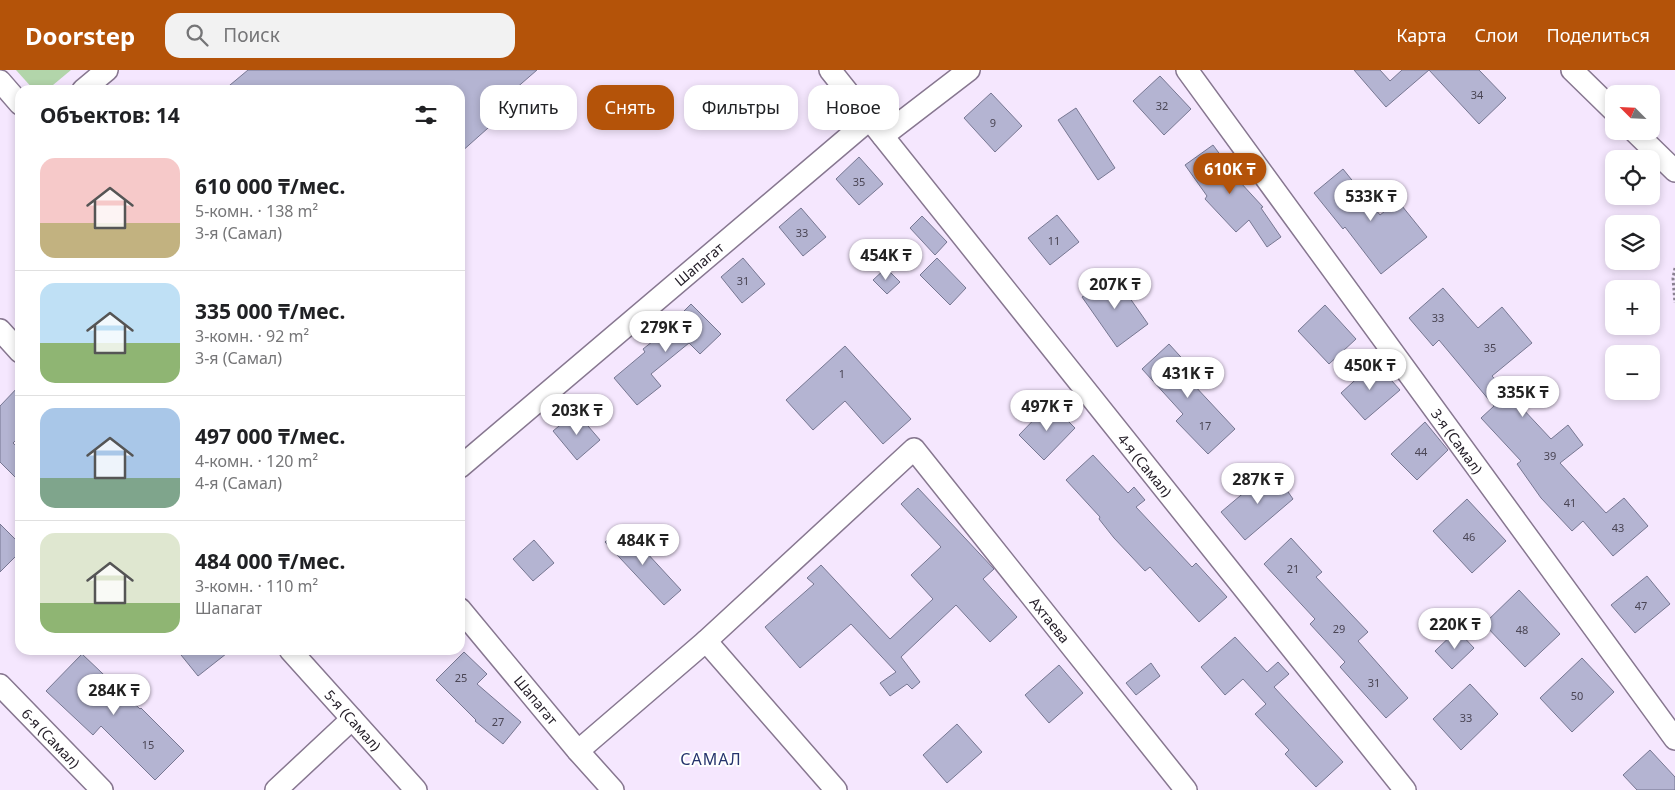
<!DOCTYPE html>
<html lang="ru">
<meta charset="utf-8">
<style>
:root{--surface:#fff;--page:#f2f2f2;--text:#202124;--muted:#757577;--line:#e0e0e0;--accent:#b45309}
body{margin:0;font-family:"Noto Sans",sans-serif;background:var(--page);color:var(--text);height:100vh;display:flex;flex-direction:column;font-size:19px;white-space:nowrap}
*{box-sizing:border-box;margin:0}
p{font-size:16px;color:var(--muted)}
.icon{flex:none;width:28px;height:28px;fill:none;stroke:currentColor;stroke-width:2;stroke-linecap:round;stroke-linejoin:round}
.map{position:relative;flex:1;overflow:hidden}
.details{position:absolute;left:15px;top:15px;width:450px;height:570px;display:flex;flex-direction:column;background:var(--surface);border-radius:15px;box-shadow:0 2px 8px #0003}
.details>*{flex:none}
.hud{position:absolute;left:480px;top:15px;width:475px;height:45px;display:flex;gap:10px}
.needle{width:32px;rotate:294deg}
.tools{position:absolute;left:1605px;top:15px;display:grid;gap:10px}
.tools a{display:grid;place-items:center;width:55px;height:55px;border-radius:10px;background:var(--surface);box-shadow:0 2px 8px #0003;font-size:25px}
.price{position:absolute;translate:-50% -42px;padding:0 11px;border-radius:18px;background:#fff;color:#222;font-size:16px;line-height:32px;filter:drop-shadow(0 1px 2px #0008)}
.price::after{content:'';position:absolute;left:50%;top:30px;width:15px;height:11px;margin-left:-8px;background:inherit;clip-path:polygon(0 0,100% 0,50% 100%)}
.price.current{background:var(--accent);color:#fff}
ul{padding:0;list-style:none}
li{display:flex;align-items:center;gap:15px;height:125px;padding:0 25px}
li+li{border-top:1px solid var(--line)}
li span{display:grid;place-items:center;flex:none;width:140px;height:100px;border-radius:15px;color:#555}
li>.icon{margin-inline-start:auto}
span .icon{width:60px;height:60px;fill:#fffc;stroke-width:1}
li b{font-size:21px}
h2{display:flex;justify-content:space-between;align-items:center;height:60px;padding:0 25px;font-size:21px}
.tag{padding:0 18px;border-radius:15px;background:var(--surface);box-shadow:0 2px 8px #0003;font-size:18px;line-height:45px}
.tag.current{background:var(--accent);color:#fff}
header{display:flex;align-items:center;gap:30px;box-sizing:border-box;height:70px;padding:0 25px;background:var(--accent);color:#fff}
header strong{font-size:24px}
nav{display:flex;gap:28px;margin-inline-start:auto;font-size:18px}
.search{width:350px;height:45px;background:var(--page);display:flex;align-items:center;gap:12px;box-sizing:border-box;padding:0 18px;border-radius:15px;color:var(--muted);font-size:19px}
.map>svg:first-child{display:block}
.green{fill:#b2d5aa}
.building{fill:#b4b4d2;stroke:#777792}
.lines{fill:none;stroke-linecap:round;stroke-linejoin:round}
.street-casing{stroke:#877790;stroke-width:24}
.path{stroke:#8a8091;stroke-width:3;stroke-dasharray:2.5 2.5;stroke-linecap:butt}
.street{stroke:#fff;stroke-width:21}
.labels{text-anchor:middle;dominant-baseline:central;stroke-width:4;stroke-linejoin:round;paint-order:stroke}
.number-label{font-size:11px;fill:#4a4554}
.street-label{font-size:14px;fill:#26202a;stroke:#fff}
.quarter-label{font-size:16px;letter-spacing:1px;fill:#26346d;stroke:#fff}
</style>
<header>
<strong>Doorstep</strong>
<div class="search"><svg class="icon" aria-label="search" viewBox="0 0 24 24"><circle cx="10" cy="10" r="6"/><path d="M15 15l6 6"/></svg>Поиск</div>
<nav><a>Карта</a><a>Слои</a><a>Поделиться</a></nav>
</header>
<div class="map">
<svg width="1675" height="720" viewBox="0 0 1675 720">
<rect width="100%" height="100%" fill="#f5e7fe"/>
<polygon class="green" points="16,0 71,0 47,20 34,20"/>
<g class="building">
<polygon points="248,0 537,0 491,40 497,50 460,83 460,20 224,20"/>
<polygon points="1354,0 1380,0 1390,11 1402,0 1429,0 1386,37"/>
<polygon points="1429,0 1479,0 1506,28 1479,54"/>
<polygon points="1160,6 1191,39 1164,65 1133,31"/>
<polygon points="991,23 1022,56 995,82 964,48"/>
<polygon points="1076,38 1115,98 1098,110 1058,50"/>
<polygon points="1213,75 1230,98 1228,99 1263,137 1261,138 1281,167 1267,177 1249,150 1236,162 1205,129 1207,126 1185,95"/>
<polygon points="859,87 883,114 859,135 836,109"/>
<polygon points="1343,99 1380,145 1398,131 1427,167 1381,204 1345,157 1343,159 1314,123"/>
<polygon points="801,138 826,167 803,186 779,157"/>
<polygon points="1057,145 1079,172 1050,195 1028,168"/>
<polygon points="922,146 947,172 935,185 910,158"/>
<polygon points="743,188 765,214 742,233 721,207"/>
<polygon points="937,188 966,218 950,235 920,205"/>
<polygon points="886,198 900,212 887,224 873,210"/>
<polygon points="1113,204 1148,254 1117,277 1082,227"/>
<polygon points="1443,218 1478,258 1502,237 1532,273 1492,306 1551,369 1568,355 1583,375 1560,393 1606,443 1624,428 1648,456 1613,486 1583,451 1572,461 1541,428 1517,394 1521,391 1481,348 1494,336 1439,270 1433,276 1409,248"/>
<polygon points="691,234 721,264 700,284 689,273 651,304 661,316 637,335 614,308 645,282 643,279 672,256 671,254"/>
<polygon points="1325,235 1356,269 1329,294 1298,261"/>
<polygon points="1169,274 1200,308 1193,314 1235,359 1208,384 1176,351 1183,344 1142,299"/>
<polygon points="845,276 911,349 883,374 845,331 813,360 786,330"/>
<polygon points="1375,292 1400,320 1365,350 1341,323"/>
<polygon points="20,315 20,366 13,373 20,380 20,412 0,392 0,336"/>
<polygon points="1050,333 1075,358 1044,390 1019,365"/>
<polygon points="576,342 600,370 577,390 553,361"/>
<polygon points="1425,352 1448,380 1417,410 1391,384"/>
<polygon points="1093,385 1128,423 1134,417 1145,430 1136,437 1192,497 1196,493 1227,527 1199,552 1150,497 1145,501 1114,468 1099,449 1100,447 1066,410"/>
<polygon points="1272,399 1293,429 1245,470 1221,442"/>
<polygon points="918,418 994,499 983,509 1017,547 990,572 956,535 901,587 920,612 912,619 907,614 890,626 880,613 896,602 851,554 800,598 765,557 814,514 807,508 821,495 890,569 933,529 911,505 941,477 901,434"/>
<polygon points="1467,429 1506,471 1472,503 1433,461"/>
<polygon points="0,454 20,474 20,482 0,502"/>
<polygon points="622,456 681,520 664,535 605,472"/>
<polygon points="1291,468 1322,502 1316,507 1368,562 1358,571 1408,628 1386,648 1340,597 1345,592 1310,554 1315,549 1264,494"/>
<polygon points="534,470 554,493 533,511 513,489"/>
<polygon points="1647,506 1670,534 1635,563 1611,535"/>
<polygon points="1519,520 1560,564 1525,597 1484,554"/>
<polygon points="1457,560 1474,578 1452,599 1435,581"/>
<polygon points="1235,567 1267,602 1278,592 1289,604 1274,617 1343,692 1316,717 1285,684 1289,680 1255,644 1266,634 1243,609 1225,625 1201,597"/>
<polygon points="177,580 231,580 198,606"/>
<polygon points="464,582 487,604 477,614 521,652 503,674 475,651 476,650 436,610"/>
<polygon points="82,584 140,639 141,638 184,681 155,710 101,656 93,665 46,621"/>
<polygon points="1582,588 1614,622 1572,662 1540,628"/>
<polygon points="1151,593 1160,606 1136,625 1126,613"/>
<polygon points="1059,595 1083,623 1049,653 1025,625"/>
<polygon points="1470,614 1498,644 1461,680 1433,649"/>
<polygon points="957,654 982,682 947,713 923,685"/>
<polygon points="1650,680 1675,707 1675,720 1637,720 1623,705"/>
</g>
<g class="lines">
<defs>
<g id="street">
<polyline points="830,0 1405,720"/>
<polyline points="1187,0 1675,669"/>
<polyline points="1572,0 1614,41"/>
<polyline points="0,11 20,34"/>
<polyline points="83,20 107,0"/>
<polyline points="1634,61 1675,101"/>
<polyline points="883,66 969,0"/>
<polyline points="0,260 20,282"/>
<polyline points="460,397 870,49"/>
<polyline points="460,539 578,681 613,720"/>
<polyline points="706,571 836,720"/>
<polyline points="290,580 416,720"/>
<polyline points="0,615 102,720"/>
<polyline points="578,681 706,571 914,379 1186,720"/>
<polyline points="276,720 352,649"/>
</g>
</defs>
<use href="#street" class="street-casing"/>
<polyline class="path" points="1675,198 1673,208 1675,233"/>
<use href="#street" class="street"/>
</g>
<g class="labels">
<g class="number-label">
<text x="1477" y="24">34</text>
<text x="1162" y="35">32</text>
<text x="993" y="52">9</text>
<text x="859" y="111">35</text>
<text x="802" y="162">33</text>
<text x="1054" y="170">11</text>
<text x="743" y="210">31</text>
<text x="1438" y="247">33</text>
<text x="1490" y="277">35</text>
<text x="842" y="303">1</text>
<text x="1205" y="355">17</text>
<text x="1421" y="381">44</text>
<text x="1550" y="385">39</text>
<text x="1570" y="432">41</text>
<text x="1618" y="457">43</text>
<text x="1469" y="466">46</text>
<text x="1293" y="498">21</text>
<text x="1641" y="535">47</text>
<text x="1339" y="558">29</text>
<text x="1522" y="559">48</text>
<text x="461" y="607">25</text>
<text x="1374" y="612">31</text>
<text x="1577" y="625">50</text>
<text x="1466" y="647">33</text>
<text x="498" y="651">27</text>
<text x="148" y="674">15</text>
</g>
<g class="street-label">
<text transform="translate(699 194) rotate(-40)">Шапагат</text>
<text transform="translate(1457 371) rotate(54)">3-я (Самал)</text>
<text transform="translate(1145 395) rotate(51)">4-я (Самал)</text>
<text transform="translate(1050 550) rotate(51)">Ахтаева</text>
<text transform="translate(536 630) rotate(50)">Шапагат</text>
<text transform="translate(353 650) rotate(48)">5-я (Самал)</text>
<text transform="translate(51 668) rotate(46)">6-я (Самал)</text>
</g>
<g class="quarter-label">
<text x="711" y="689">САМАЛ</text>
</g>
</g>
</svg>
<div class="tools">
<a><svg class="needle" viewBox="-14 -14 28 28"><path d="M0-13l5 13h-10z" fill="#e53935"/><path d="M0 13l5-13h-10z" fill="#757577"/></svg></a>
<a><svg class="icon" aria-label="locate" viewBox="0 0 24 24"><circle cx="12" cy="12" r="6"/><path d="M12 2v4M12 18v4M2 12h4M18 12h4"/></svg></a>
<a><svg class="icon" aria-label="layers" viewBox="0 0 24 24"><path d="M12 4l9 5-9 5-9-5zM3 14l9 5 9-5"/></svg></a>
<a>+</a>
<a>−</a>
</div>
<b class="price current" style="left:1230px;top:125px">610K ₸</b>
<b class="price" style="left:1371px;top:152px">533K ₸</b>
<b class="price" style="left:886px;top:211px">454K ₸</b>
<b class="price" style="left:1115px;top:240px">207K ₸</b>
<b class="price" style="left:666px;top:283px">279K ₸</b>
<b class="price" style="left:1370px;top:321px">450K ₸</b>
<b class="price" style="left:1188px;top:329px">431K ₸</b>
<b class="price" style="left:1523px;top:348px">335K ₸</b>
<b class="price" style="left:1047px;top:362px">497K ₸</b>
<b class="price" style="left:577px;top:366px">203K ₸</b>
<b class="price" style="left:1258px;top:435px">287K ₸</b>
<b class="price" style="left:643px;top:496px">484K ₸</b>
<b class="price" style="left:1455px;top:580px">220K ₸</b>
<b class="price" style="left:114px;top:646px">284K ₸</b>
<div class="hud">
<a class="tag">Купить</a>
<a class="tag current">Снять</a>
<a class="tag">Фильтры</a>
<a class="tag">Новое</a>
</div>
<section class="details">
<h2>Объектов: 14<svg class="icon" aria-label="filters" viewBox="0 0 24 24"><path d="M4 7h16M4 17h16"/><circle cx="9" cy="7" r="2"/><circle cx="15" cy="17" r="2"/></svg></h2>
<ul>
<li><span style="background:linear-gradient(#f6c9c9 65%,#c2b280 0)"><svg class="icon" aria-label="home" viewBox="0 0 24 24"><path d="M3 11l9-7 9 7M6 9v11h12V9"/></svg></span><div><b>610 000 ₸/мес.</b><p>5-комн. · 138 m²</p><p>3-я (Самал)</p></div></li>
<li><span style="background:linear-gradient(#bfe0f5 60%,#8fb573 0)"><svg class="icon" aria-label="home" viewBox="0 0 24 24"><path d="M3 11l9-7 9 7M6 9v11h12V9"/></svg></span><div><b>335 000 ₸/мес.</b><p>3-комн. · 92 m²</p><p>3-я (Самал)</p></div></li>
<li><span style="background:linear-gradient(#a9c7e8 70%,#7fa58c 0)"><svg class="icon" aria-label="home" viewBox="0 0 24 24"><path d="M3 11l9-7 9 7M6 9v11h12V9"/></svg></span><div><b>497 000 ₸/мес.</b><p>4-комн. · 120 m²</p><p>4-я (Самал)</p></div></li>
<li><span style="background:linear-gradient(#dfe7d0 70%,#8fb573 0)"><svg class="icon" aria-label="home" viewBox="0 0 24 24"><path d="M3 11l9-7 9 7M6 9v11h12V9"/></svg></span><div><b>484 000 ₸/мес.</b><p>3-комн. · 110 m²</p><p>Шапагат</p></div></li>
</ul>
</section>
</div>
